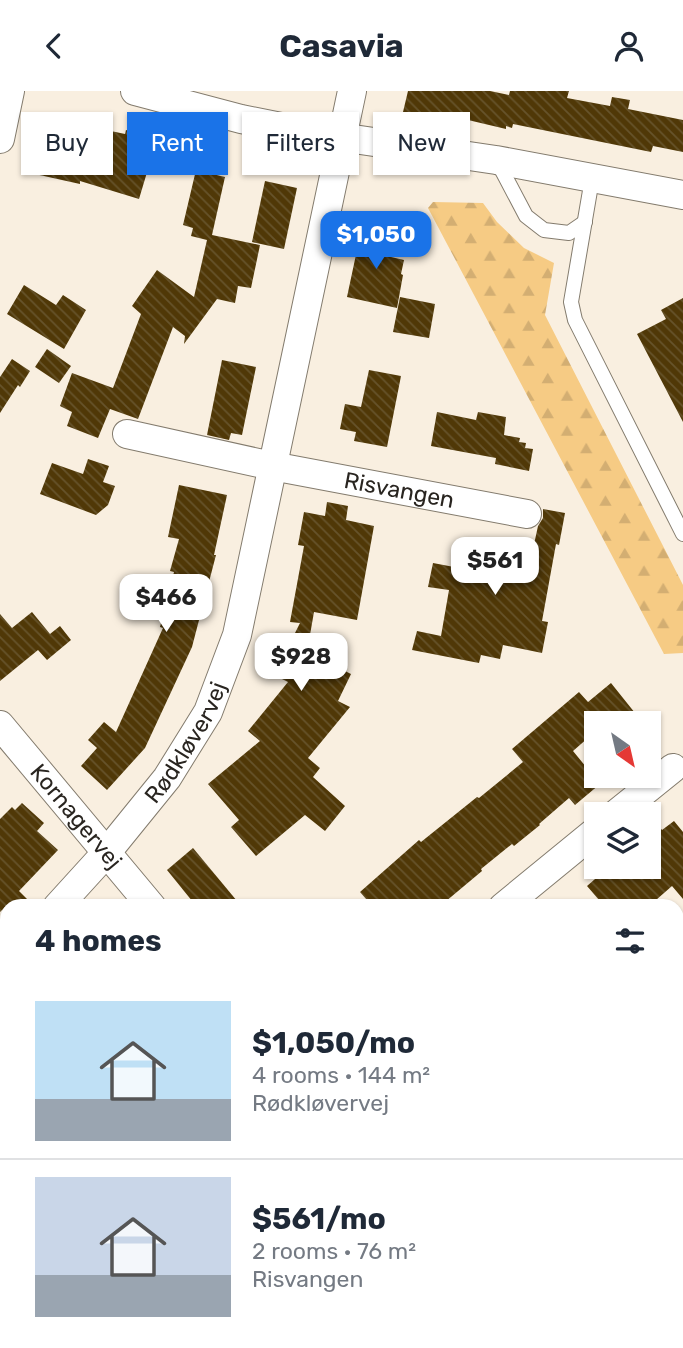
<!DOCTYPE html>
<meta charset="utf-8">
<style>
:root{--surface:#fff;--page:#f6f6f7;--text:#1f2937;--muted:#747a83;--line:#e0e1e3;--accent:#1a73e8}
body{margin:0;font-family:Rubik,sans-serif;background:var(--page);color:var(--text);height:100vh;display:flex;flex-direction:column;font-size:26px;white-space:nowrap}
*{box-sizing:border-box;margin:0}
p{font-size:23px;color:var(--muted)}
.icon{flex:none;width:38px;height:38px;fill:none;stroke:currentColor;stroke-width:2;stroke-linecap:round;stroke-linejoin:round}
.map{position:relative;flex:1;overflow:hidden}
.side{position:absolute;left:0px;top:808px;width:684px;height:450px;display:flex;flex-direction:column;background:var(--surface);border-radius:21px 21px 0 0;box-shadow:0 2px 5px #0004}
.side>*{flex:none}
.top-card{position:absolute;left:21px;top:21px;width:642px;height:63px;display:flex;gap:14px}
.needle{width:46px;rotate:146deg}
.buttons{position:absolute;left:584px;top:620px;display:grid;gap:14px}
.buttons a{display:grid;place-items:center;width:77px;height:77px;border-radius:0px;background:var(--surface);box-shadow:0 2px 5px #0004;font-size:35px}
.price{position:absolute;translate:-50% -60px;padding:0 16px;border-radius:14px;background:#fff;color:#222;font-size:23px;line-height:46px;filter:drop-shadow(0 2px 4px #0008)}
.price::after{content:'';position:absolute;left:50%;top:42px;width:21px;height:16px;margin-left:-10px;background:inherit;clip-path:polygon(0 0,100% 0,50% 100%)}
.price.selected{background:var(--accent);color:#fff}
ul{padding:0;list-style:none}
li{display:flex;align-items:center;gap:21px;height:175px;padding:0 35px}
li+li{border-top:2px solid var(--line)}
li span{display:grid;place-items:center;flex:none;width:196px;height:140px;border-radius:0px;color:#555}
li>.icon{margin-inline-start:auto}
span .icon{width:84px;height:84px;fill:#fffc;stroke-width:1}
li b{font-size:30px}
h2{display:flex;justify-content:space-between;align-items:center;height:84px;padding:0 35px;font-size:30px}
.pill{padding:0 24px;border-radius:0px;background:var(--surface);box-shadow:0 2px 5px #0004;font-size:24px;line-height:63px}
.pill.selected{background:var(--accent);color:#fff}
header{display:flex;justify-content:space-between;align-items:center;height:91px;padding:0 35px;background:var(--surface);font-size:32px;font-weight:700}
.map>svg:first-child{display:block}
.forest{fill:url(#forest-firs)}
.building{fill:url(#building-back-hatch)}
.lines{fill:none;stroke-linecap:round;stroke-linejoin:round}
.service-casing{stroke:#837b6d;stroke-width:16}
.minor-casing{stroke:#837b6d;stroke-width:30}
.service{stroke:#fff;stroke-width:14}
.minor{stroke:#fff;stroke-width:28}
.labels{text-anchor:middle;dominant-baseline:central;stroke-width:7;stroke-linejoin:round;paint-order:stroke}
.street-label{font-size:23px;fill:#292520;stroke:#f9efe0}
</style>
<header><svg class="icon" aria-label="back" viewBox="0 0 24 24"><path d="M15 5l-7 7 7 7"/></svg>Casavia<svg class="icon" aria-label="person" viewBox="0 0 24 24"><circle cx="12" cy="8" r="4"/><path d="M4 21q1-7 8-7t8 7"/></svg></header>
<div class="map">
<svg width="683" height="1257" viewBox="0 0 683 1257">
<defs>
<pattern id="forest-firs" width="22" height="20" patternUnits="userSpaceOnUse" patternTransform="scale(1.75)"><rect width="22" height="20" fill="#f6cb84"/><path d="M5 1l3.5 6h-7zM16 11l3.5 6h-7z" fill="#d3ae72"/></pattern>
<pattern id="building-back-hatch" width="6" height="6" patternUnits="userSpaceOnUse" patternTransform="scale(1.75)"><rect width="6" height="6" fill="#503807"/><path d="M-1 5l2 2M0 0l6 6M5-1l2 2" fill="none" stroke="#66532b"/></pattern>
</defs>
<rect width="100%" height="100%" fill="#f9efe0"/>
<polygon class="forest" points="433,111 483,112 497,131 524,157 554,172 545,224 683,494 683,562 664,563 428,117"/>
<g class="building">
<polygon points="408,0 490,0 509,4 510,0 569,0 567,7 610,15 612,6 630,9 628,18 683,29 683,61 653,55 651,61 513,33 512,37 506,35 506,38 468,29 468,32 438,26 438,29 403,21"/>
<polygon points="59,29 125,43 126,39 157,48 139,108 80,90 80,93 35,83 41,55 52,57"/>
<polygon points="196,79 225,86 212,144 260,154 251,197 238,195 235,212 217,208 184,253 185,245 173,236 138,328 110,318 98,347 67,335 72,321 60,315 72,282 113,297 141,223 132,215 157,179 194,206 207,149 191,145 193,137 183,134"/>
<polygon points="265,90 297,97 284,158 252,151"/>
<polygon points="361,140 395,147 391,166 404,169 401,183 403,184 397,217 347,206"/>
<polygon points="24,194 56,214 63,204 86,219 64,258 7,223"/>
<polygon points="400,206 435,213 429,247 393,241"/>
<polygon points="683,207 683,331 637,243 666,228 661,219"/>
<polygon points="47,258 71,275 59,292 35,276"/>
<polygon points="12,268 30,280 20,296 18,294 0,322 0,286"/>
<polygon points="222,269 256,276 242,344 231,342 229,349 207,344"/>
<polygon points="369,279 401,285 387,356 354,350 356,341 340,338 345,313 361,316"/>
<polygon points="437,321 476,329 478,321 506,326 504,344 520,347 519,351 526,352 525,357 533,358 529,380 495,373 496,367 431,355"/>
<polygon points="88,368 109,375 103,391 115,395 108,414 96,424 40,403 52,372 83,383"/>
<polygon points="179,394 227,404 214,464 216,464 192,556 145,657 107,699 81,675 97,657 88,649 104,631 116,641 163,537 160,536 174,481 170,480 179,448 168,446"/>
<polygon points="327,411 348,415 346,429 374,435 357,529 314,521 307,561 351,583 338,610 350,616 308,667 320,677 313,686 345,715 325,740 305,724 256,765 231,736 239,729 208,693 260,650 248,640 288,591 274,584 300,532 290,531 304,455 298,454 304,421 325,425"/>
<polygon points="543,418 565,422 559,454 556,453 542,530 548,531 542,562 503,554 500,568 481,564 479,572 412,559 417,540 441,545 449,499 428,496 433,472 454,476 459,449 517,460 518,455 533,458 538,435 543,427"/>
<polygon points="32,521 50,543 60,535 71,549 47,569 38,559 0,590 0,523 12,537"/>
<polygon points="611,592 643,632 597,632 597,639 573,660 600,693 575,714 569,707 539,733 540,734 514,755 512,753 481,778 482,780 439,816 373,816 360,801 419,749 421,751 477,706 479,707 523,671 512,658 579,601 588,611"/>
<polygon points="22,712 44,732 37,740 58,759 19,800 35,816 5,816 0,821 0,728 12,716 15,719"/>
<polygon points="649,723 662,739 674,730 683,741 683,808 672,795 648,816 605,816 587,795 610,775 649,775"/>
<polygon points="193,757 242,816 197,816 167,779"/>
</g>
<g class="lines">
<defs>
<g id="service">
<polyline points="497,70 526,125 544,139 569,142 585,131"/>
<polyline points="592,88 571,211 575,229 683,443"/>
</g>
<g id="minor">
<polyline points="135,0 241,28 306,41 496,69 683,104"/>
<polyline points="0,48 10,0"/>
<path id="s1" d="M127,343L272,375L527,423"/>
<path id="s2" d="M0,634L152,816"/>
<polyline points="616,723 673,677"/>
<path id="s3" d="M57,816L107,761L167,687L208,621L237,544L352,0"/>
<polyline points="503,816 597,739"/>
<polyline points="0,877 7,870"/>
<polyline points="677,1092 683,1087"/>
<polyline points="0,1148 7,1157"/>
<polyline points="86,1251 90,1257"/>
<polyline points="513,1251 517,1257"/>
</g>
</defs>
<use href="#service" class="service-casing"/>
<use href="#minor" class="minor-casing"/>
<use href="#service" class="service"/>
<use href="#minor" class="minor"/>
</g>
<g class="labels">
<g class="street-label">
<text stroke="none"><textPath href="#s1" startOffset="278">Risvangen</textPath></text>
<text stroke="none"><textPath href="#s3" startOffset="210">Rødkløvervej</textPath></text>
<text stroke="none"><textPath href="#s2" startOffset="119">Kornagervej</textPath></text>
</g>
</g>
</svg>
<div class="buttons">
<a><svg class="needle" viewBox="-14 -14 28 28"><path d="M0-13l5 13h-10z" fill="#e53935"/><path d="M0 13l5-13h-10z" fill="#747a83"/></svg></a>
<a><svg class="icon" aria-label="layers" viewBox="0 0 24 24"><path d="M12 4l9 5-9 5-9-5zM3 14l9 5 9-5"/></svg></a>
</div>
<b class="price selected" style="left:376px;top:180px">$1,050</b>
<b class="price" style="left:495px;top:506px">$561</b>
<b class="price" style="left:166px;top:543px">$466</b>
<b class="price" style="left:301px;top:602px">$928</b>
<div class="top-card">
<a class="pill">Buy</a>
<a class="pill selected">Rent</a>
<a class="pill">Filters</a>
<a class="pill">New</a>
</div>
<section class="side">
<h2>4 homes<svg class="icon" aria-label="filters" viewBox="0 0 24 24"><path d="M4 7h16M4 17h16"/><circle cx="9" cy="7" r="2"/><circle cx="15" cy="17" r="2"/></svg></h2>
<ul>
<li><span style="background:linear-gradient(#bfe0f5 70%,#9aa5b1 0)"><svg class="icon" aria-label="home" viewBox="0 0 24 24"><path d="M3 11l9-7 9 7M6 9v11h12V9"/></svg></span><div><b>$1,050/mo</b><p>4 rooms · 144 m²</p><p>Rødkløvervej</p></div></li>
<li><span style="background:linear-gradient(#c9d6e8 70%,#9aa5b1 0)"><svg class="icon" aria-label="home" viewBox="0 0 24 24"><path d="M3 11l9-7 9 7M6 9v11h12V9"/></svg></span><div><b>$561/mo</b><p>2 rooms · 76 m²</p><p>Risvangen</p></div></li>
</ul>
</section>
</div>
